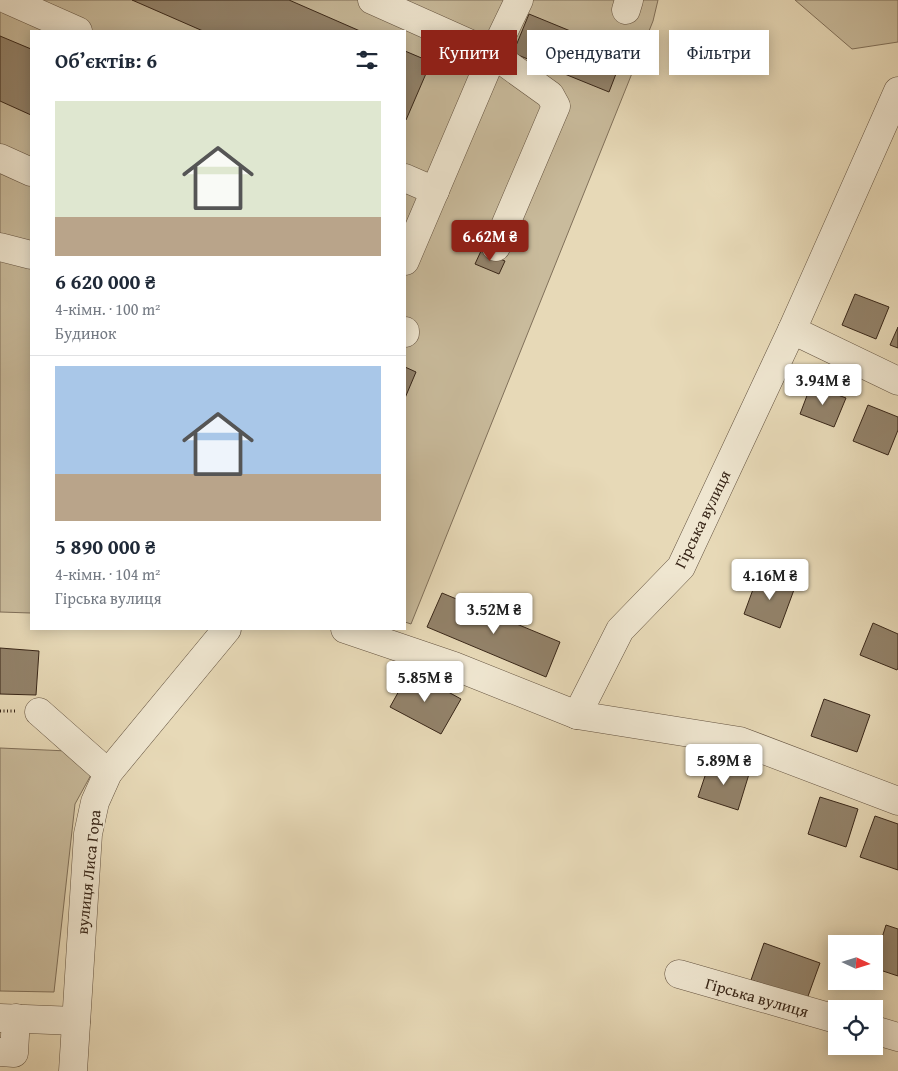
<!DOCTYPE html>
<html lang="uk">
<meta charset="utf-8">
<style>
:root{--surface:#fff;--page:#f2f2f3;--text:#1f2937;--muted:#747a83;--line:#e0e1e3;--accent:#8f2418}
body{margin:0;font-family:"Gentium Book Plus",serif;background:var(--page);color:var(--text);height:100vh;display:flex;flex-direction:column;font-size:19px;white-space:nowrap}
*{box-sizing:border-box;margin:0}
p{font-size:16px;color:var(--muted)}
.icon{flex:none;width:28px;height:28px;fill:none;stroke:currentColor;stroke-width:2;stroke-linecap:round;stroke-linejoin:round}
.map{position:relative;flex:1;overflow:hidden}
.sheet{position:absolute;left:30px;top:30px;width:376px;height:600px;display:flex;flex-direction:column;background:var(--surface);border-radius:0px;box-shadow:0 2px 12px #0003}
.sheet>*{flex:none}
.hud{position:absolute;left:421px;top:30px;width:401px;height:45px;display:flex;gap:10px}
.needle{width:32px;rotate:94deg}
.buttons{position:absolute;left:828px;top:935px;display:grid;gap:10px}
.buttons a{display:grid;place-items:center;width:55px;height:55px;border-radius:0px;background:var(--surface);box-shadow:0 2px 12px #0003;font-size:25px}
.price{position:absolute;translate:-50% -42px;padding:0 11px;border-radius:5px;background:#fff;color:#222;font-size:16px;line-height:32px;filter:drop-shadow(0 1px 2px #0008)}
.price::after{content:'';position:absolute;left:50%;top:30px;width:15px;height:11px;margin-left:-8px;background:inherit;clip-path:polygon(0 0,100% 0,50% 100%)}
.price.selected{background:var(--accent);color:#fff}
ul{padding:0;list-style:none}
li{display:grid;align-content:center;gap:10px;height:265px;padding:0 25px}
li+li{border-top:1px solid var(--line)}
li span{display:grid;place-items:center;height:155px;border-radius:0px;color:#555}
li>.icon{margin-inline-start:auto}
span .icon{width:90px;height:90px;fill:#fffc;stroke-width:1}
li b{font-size:21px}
h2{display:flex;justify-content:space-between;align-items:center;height:60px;padding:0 25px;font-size:21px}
.pill{padding:0 18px;border-radius:0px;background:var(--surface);box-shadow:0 2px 12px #0003;font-size:18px;line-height:45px}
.pill.selected{background:var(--accent);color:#fff}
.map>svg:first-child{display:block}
.green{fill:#c9bb9c;stroke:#80705a}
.building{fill:#93836b;stroke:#382618}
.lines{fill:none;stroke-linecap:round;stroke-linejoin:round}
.minor-casing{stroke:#645340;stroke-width:29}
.path{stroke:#382618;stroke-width:3;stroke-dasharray:1 2.5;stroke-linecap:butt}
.minor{stroke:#efe6d0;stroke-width:28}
.labels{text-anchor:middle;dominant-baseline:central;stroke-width:4;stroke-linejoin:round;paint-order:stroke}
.street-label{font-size:16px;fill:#382618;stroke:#efe6d0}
</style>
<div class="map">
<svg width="898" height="1071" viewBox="0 0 898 1071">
<rect width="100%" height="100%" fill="#e7d9b7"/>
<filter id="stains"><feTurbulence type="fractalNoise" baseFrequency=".004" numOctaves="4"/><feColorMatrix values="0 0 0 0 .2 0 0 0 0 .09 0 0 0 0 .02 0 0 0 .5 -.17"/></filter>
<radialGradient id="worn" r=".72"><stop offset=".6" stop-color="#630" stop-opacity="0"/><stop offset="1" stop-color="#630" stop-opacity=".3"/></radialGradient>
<g class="green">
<polygon points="0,0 658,0 653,21 411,624 405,622 405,31 31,31 31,613 0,612"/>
<polygon points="795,0 898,0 898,42 852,49"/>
<polygon points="0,748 68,751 92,773 75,804 54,992 0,991"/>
</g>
<g class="building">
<polygon points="132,0 289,0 360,31 203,31"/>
<polygon points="529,14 624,53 609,92 513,53"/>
<polygon points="0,36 31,49 31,115 0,101"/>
<polygon points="405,51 431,62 406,120 405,120"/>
<polygon points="481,251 505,261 499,274 475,264"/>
<polygon points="855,294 889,307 876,339 842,325"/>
<polygon points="898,327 898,348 890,345"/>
<polygon points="405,367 416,372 405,398"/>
<polygon points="811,385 846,398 834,427 800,414"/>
<polygon points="868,405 898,417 898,430 888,455 853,441"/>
<polygon points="759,573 795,587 780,628 744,614"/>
<polygon points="442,593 560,642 546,677 427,627"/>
<polygon points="873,623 898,634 898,668 897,670 860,655"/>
<polygon points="0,648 39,651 36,695 0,694"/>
<polygon points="410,671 461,699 441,734 390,707"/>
<polygon points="824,699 870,715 857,752 811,736"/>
<polygon points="710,761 749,774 738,810 698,797"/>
<polygon points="820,797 858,809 846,847 808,834"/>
<polygon points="875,816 898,824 898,870 860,857"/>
<polygon points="886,925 898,929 898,976 874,968 874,963"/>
<polygon points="764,943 820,963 807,999 751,980"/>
</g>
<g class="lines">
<defs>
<g id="minor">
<polyline points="8,0 78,31"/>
<polyline points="372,0 493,54 550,95 556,106 496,247"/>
<polyline points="626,10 629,0"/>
<polyline points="0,158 31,172"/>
<polyline points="405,178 435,191"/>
<polyline points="0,247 31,255"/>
<polyline points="405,261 493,54 519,0"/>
<polyline points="792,330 898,381"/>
<polyline points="405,331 405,333"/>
<polyline points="345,629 454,666 577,715 740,741 898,801"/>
<polyline points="39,712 108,773"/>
<polyline points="577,715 620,630 681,567 792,330 898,91"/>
<polyline points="679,974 836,1019"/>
<polyline points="0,1018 76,1021"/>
<polyline points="874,1030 898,1037"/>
<polyline points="0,1052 14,1053 16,1018"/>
<polyline points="73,1071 88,834 95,802 108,773 227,629"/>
</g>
</defs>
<use href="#minor" class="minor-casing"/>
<polyline class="path" points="0,711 17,711"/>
<use href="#minor" class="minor"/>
</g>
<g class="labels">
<g class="street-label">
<text transform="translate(702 519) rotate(-64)">Гірська вулиця</text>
<text transform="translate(88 872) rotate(-84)">вулиця Лиса Гора</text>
<text transform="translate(757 997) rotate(16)">Гірська вулиця</text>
</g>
</g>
<rect width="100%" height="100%" filter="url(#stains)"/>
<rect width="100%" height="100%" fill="url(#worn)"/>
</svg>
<div class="buttons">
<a><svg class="needle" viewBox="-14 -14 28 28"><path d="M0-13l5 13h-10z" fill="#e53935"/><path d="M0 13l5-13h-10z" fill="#747a83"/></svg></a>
<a><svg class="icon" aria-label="locate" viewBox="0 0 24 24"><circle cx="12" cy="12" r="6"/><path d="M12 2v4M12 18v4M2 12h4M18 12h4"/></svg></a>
</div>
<b class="price selected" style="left:490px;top:262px">6.62M ₴</b>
<b class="price" style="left:823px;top:406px">3.94M ₴</b>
<b class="price" style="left:770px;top:601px">4.16M ₴</b>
<b class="price" style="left:494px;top:635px">3.52M ₴</b>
<b class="price" style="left:425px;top:703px">5.85M ₴</b>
<b class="price" style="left:724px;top:786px">5.89M ₴</b>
<div class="hud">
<a class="pill selected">Купити</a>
<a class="pill">Орендувати</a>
<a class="pill">Фільтри</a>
</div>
<section class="sheet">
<h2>Об’єктів: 6<svg class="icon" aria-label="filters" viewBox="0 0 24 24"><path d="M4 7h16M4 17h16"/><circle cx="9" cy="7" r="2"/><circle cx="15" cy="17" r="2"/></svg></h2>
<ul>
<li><span style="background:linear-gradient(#dfe7d0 75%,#b9a48a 0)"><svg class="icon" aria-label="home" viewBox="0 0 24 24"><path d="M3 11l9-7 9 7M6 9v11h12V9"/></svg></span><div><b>6 620 000 ₴</b><p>4-кімн. · 100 m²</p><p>Будинок</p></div></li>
<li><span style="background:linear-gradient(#a9c7e8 70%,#b9a48a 0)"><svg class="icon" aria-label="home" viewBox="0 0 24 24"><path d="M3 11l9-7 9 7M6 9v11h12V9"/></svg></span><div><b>5 890 000 ₴</b><p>4-кімн. · 104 m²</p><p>Гірська вулиця</p></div></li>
</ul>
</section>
</div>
